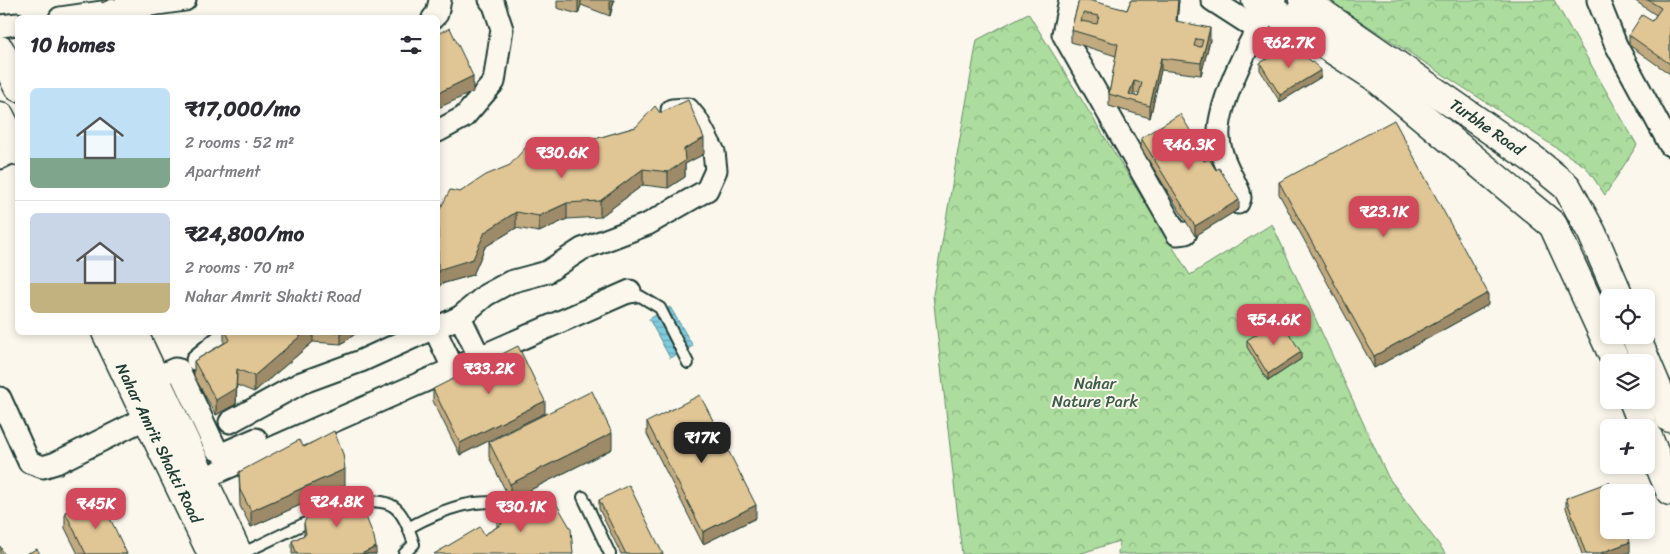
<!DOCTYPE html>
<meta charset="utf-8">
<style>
:root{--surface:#fff;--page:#f2f2f3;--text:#2b2b33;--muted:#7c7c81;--line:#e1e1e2;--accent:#d1495b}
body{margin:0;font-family:Sriracha,sans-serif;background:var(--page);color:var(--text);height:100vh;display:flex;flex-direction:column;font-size:19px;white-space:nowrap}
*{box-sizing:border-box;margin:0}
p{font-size:16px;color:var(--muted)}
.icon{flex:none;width:28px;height:28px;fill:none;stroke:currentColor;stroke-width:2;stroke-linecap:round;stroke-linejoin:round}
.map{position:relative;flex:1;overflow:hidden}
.panel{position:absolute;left:15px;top:15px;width:425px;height:320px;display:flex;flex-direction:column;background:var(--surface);border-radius:8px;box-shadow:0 2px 8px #0003}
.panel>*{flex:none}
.fabs{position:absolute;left:1600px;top:289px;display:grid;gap:10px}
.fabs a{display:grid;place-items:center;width:55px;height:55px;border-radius:8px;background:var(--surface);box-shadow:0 2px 8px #0003;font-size:25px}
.price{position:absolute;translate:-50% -42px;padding:0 11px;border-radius:10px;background:var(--accent);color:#fff;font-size:16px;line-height:32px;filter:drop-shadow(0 1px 2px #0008)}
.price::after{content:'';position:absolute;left:50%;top:30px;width:15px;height:11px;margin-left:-8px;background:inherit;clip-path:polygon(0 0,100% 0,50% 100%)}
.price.selected{background:#222;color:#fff}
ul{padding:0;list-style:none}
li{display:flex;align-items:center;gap:15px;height:125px;padding:0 15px}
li+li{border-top:1px solid var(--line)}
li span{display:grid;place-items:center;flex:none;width:140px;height:100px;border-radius:8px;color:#555}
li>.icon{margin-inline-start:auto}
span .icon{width:60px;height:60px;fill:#fffc;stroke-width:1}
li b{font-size:21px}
h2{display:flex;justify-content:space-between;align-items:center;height:60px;padding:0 15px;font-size:21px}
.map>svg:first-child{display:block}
.park{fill:url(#park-crowns);stroke:#668d69}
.water{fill:url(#water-rules);stroke:#59939b}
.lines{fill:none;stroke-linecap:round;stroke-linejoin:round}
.lane-casing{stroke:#1f3d34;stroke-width:14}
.street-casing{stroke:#1f3d34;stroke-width:25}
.secondary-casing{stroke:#1f3d34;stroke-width:31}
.lane{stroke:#fbf7ec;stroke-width:10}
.street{stroke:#fbf7ec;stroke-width:21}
.secondary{stroke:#fbf7ec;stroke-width:28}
.wall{fill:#c1a980;stroke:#1f3d34;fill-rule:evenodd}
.shaded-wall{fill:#9d8a68;stroke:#1f3d34}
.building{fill:#e0c595;stroke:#1f3d34;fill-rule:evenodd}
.labels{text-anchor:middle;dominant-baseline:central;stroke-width:4;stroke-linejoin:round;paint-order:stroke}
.street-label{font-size:16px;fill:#1f3d34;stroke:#fbf7ec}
.park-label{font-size:16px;fill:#3b5d49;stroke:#fbf7ec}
</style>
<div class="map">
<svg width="1670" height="554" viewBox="0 0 1670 554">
<defs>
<pattern id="park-crowns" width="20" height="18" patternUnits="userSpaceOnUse" patternTransform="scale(1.25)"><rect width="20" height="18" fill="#acdd9e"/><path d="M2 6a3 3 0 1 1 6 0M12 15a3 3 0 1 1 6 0" fill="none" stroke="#8bb482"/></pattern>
<pattern id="water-rules" width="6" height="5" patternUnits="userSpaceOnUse" patternTransform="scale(1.25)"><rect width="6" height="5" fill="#80ccdf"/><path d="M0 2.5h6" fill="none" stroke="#68a7b6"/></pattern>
</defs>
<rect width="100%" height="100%" fill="#fbf7ec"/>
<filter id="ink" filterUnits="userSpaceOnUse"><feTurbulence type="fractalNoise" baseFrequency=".02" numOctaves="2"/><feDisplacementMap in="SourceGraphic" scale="10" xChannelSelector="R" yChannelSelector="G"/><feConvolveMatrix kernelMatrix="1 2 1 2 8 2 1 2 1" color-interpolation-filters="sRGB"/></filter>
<g filter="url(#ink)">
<g class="park">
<polygon points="1328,0 1554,0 1637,145 1605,195 1586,167"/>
<polygon points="1028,13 1190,275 1272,224 1388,477 1446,554 1118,554 1119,541 1079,554 962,554 933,295 977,40"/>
</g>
<polygon class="water" points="670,307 693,346 670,358 649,319"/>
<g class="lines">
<defs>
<g id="lane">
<polyline points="626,298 640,296 660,308 688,363"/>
<polyline points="583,497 610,554"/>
<path d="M351,504C393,496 401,505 414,544L404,554"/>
<path d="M408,528C441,510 483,492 519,509"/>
<polyline points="241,554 314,519"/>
</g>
<g id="street">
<polyline points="1070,0 1063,34 1177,234 1186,233"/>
<polyline points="1212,0 1257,29"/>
<polyline points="1598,0 1616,45 1670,145"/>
<polyline points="60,18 185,0"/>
<polyline points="433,18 437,14 440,0"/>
<polyline points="0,26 18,24"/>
<polyline points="438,131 464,117 494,82 502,29 494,5 490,0"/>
<polyline points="0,158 18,149"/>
<path d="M1238,203L1240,198L1239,192C1232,175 1220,157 1219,138C1216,104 1255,29 1275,0"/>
<polyline points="460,317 479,356"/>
<polyline points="438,327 460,317 486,295 510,282 547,272 582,249 648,224 707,190 716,170 714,152 697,120 688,109 672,110"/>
<polyline points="436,332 453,368"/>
<polyline points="197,360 231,332"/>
<polyline points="154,378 175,369 179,370 216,449 224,453 256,439"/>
<polyline points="0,398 29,462 43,467 56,463 160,411"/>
<polyline points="230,422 301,383 361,361 425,332"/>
<polyline points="188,485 630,291"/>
</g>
<g id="secondary">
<polyline points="1256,0 1375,77 1553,225 1616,362"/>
<polyline points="1303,0 1534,160 1567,187 1592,233 1620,298"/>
<polyline points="0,50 18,87"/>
<polyline points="0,116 18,151"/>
<polyline points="106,332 212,554"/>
<polyline points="133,332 238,554"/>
<polyline points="1635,335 1670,418"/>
<polyline points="1633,400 1644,428"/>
<polyline points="1646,432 1670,491"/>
</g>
</defs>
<use href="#lane" class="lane-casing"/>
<use href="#street" class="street-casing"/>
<use href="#secondary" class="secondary-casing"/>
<use href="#lane" class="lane"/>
<use href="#street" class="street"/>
<use href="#secondary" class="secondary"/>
</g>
<g class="wall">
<polygon points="557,0 614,0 614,2 610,16 581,5 578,14 557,8"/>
<path d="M1079,0L1127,10L1131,0H1179L1177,21L1210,40L1201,75L1161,70L1150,118L1109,106V94L1116,56L1071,42V30ZM1134,93L1139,94L1138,97L1133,95Z"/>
<polygon points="1634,0 1670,0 1670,74 1629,45 1629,35 1652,21 1656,15"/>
<polygon points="1260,63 1321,77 1280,102 1260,70"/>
<polygon points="660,113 704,154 685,164 685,177 668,188 643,185 600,217 567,219 539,232 516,228 485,247 473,275 441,284 438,288 438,213 460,192 544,154 636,127"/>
<polygon points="1141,138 1198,151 1204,161 1239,209 1195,236 1141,148"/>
<polygon points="1279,182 1488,305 1374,368 1279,194"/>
<polygon points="224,332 358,332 341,344 313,342 254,392 237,385 236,404 216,415 194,376 194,361 224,343"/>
<polygon points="1247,340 1301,359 1268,381 1247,347"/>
<polygon points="433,389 545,413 460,455 433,401"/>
<polygon points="647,422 756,518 703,544 647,434"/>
<polygon points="489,442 612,449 510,500 489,457"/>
<polygon points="304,447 345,485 251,527 240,506 239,472"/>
<polygon points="1566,498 1630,552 1625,554 1582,554 1566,508"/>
<polygon points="91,499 127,554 78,554 65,528 65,512 76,513 91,505"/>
<polygon points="599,500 663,554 621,554 599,509"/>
<polygon points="316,505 364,512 376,554 292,554 292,541 304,535 304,523 316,511"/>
<polygon points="522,510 573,554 484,535 497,527 497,515"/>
</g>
<g class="shaded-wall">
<polygon points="102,0 109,0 102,3"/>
<polygon points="578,0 581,0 581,5 578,14"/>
<polygon points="610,0 614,0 610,16"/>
<polygon points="1178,0 1179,0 1176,33 1176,21"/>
<polygon points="1210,28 1210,40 1201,75 1201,63"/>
<polygon points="1161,58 1161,70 1150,118 1150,106"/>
<polygon points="1321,70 1321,77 1280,102 1280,95"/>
<polygon points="473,76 473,92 438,108 438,93"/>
<polygon points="1134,81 1134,93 1131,100 1129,94"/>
<polygon points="704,138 704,154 685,164 685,177 668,188 668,172 684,149"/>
<polygon points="1198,143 1198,153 1194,145"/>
<polygon points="643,169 643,185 600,217 600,201"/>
<polygon points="1239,200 1239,209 1195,236 1195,226"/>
<polygon points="567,203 567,219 539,232 539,216"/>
<polygon points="516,212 516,228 485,247 473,275 441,284 438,288 438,272 441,269 485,232"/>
<polygon points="1488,293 1488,305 1374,368 1374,356"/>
<polygon points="305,332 313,332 313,342 254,392 254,376"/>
<polygon points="341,332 358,332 341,344"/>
<polygon points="1301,352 1301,359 1268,381 1268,374"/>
<polygon points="237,369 236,404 216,415 216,400"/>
<polygon points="545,401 545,413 460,455 460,443"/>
<polygon points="612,433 612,449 510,500 510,484"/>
<polygon points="345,469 345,485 251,527 251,511"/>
<polygon points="364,500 364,520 360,502"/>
<polygon points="756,505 756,518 703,544 703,532"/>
<polygon points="1630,542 1630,552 1625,554 1598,554"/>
<polygon points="376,547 376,554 361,554"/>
</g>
<g class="building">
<path d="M1079,0H1088L1127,10L1131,0H1178L1176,21L1210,28L1201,63L1161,58L1150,106L1109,94L1118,44L1071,30ZM1083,13L1099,16L1097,24L1081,21ZM1196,39L1203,40L1201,47L1194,46ZM1134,81L1142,83L1138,97L1129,94Z"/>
<polygon points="1648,0 1670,0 1670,64 1629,35 1642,15 1652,21 1661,8"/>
<polygon points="450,28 473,76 438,93 438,34"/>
<polygon points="1292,44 1321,70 1280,95 1260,63"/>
<polygon points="688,100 704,138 684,149 685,161 668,172 643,169 600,201 567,203 539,216 516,212 485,232 473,259 441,269 438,272 438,213 450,190 460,192 486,175 510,165 526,147 544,146 542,154 636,127 655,106 660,113"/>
<polygon points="1180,114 1198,143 1194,145 1204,161 1209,159 1216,170 1219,168 1239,200 1195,226 1141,138"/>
<polygon points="1394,120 1488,293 1374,356 1279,182"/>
<polygon points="1280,319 1301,352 1268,374 1247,340"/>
<polygon points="226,332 305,332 254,376 237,369 236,388 216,400 194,361 230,340"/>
<polygon points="518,346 545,401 460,443 433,389"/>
<polygon points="592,391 612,433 510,484 489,442"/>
<polygon points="700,395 756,505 703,532 647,422"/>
<polygon points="334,431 343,454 345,469 251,511 240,490 239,472 299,440 304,447"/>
<polygon points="1609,482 1612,492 1609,492 1609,530 1626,530 1630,542 1598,554 1586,554 1566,498"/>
<polygon points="629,485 663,554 626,554 599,500"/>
<polygon points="353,490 355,493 358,491 364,500 360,502 374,537 376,547 361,554 297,554 292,541 306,534 304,523 307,517 318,510 316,505"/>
<polygon points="550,493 571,529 573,554 434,554 480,527 484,535 502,524 497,515 518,503 522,510"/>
<polygon points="99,495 127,554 86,554 65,512 74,508 76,513 93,504 91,499"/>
<polygon points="0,546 4,554 0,554"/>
<polygon points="37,549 40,554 26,554"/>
</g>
</g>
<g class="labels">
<g class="street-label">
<text transform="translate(1487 127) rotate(35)">Turbhe Road</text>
<text transform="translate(159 443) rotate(64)">Nahar Amrit Shakti Road</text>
</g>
<g class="park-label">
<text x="1095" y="383">Nahar<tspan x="1095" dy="18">Nature Park</tspan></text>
</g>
</g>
</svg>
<div class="fabs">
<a><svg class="icon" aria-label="locate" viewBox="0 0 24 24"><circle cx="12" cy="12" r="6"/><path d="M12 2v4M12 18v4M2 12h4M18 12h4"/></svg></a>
<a><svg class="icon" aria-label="layers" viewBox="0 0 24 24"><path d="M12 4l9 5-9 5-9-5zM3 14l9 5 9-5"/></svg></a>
<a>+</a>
<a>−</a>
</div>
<b class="price" style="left:1289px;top:69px">₹62.7K</b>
<b class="price" style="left:1189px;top:171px">₹46.3K</b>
<b class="price" style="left:562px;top:179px">₹30.6K</b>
<b class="price" style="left:1384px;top:238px">₹23.1K</b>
<b class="price" style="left:1274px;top:346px">₹54.6K</b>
<b class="price" style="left:489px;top:395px">₹33.2K</b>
<b class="price selected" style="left:702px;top:464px">₹17K</b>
<b class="price" style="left:337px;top:528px">₹24.8K</b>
<b class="price" style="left:96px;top:530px">₹45K</b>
<b class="price" style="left:521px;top:533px">₹30.1K</b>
<section class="panel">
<h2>10 homes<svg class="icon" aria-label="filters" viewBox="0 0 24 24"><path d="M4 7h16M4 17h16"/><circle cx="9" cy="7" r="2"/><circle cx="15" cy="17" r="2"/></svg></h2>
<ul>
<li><span style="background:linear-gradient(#bfe0f5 70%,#7fa58c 0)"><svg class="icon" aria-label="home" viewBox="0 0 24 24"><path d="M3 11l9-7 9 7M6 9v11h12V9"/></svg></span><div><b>₹17,000/mo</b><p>2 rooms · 52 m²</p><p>Apartment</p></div></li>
<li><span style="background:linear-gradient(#c9d6e8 70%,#c2b280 0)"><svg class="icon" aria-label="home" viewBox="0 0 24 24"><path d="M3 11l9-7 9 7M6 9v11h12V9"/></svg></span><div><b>₹24,800/mo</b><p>2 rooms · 70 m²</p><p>Nahar Amrit Shakti Road</p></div></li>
</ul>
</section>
</div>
